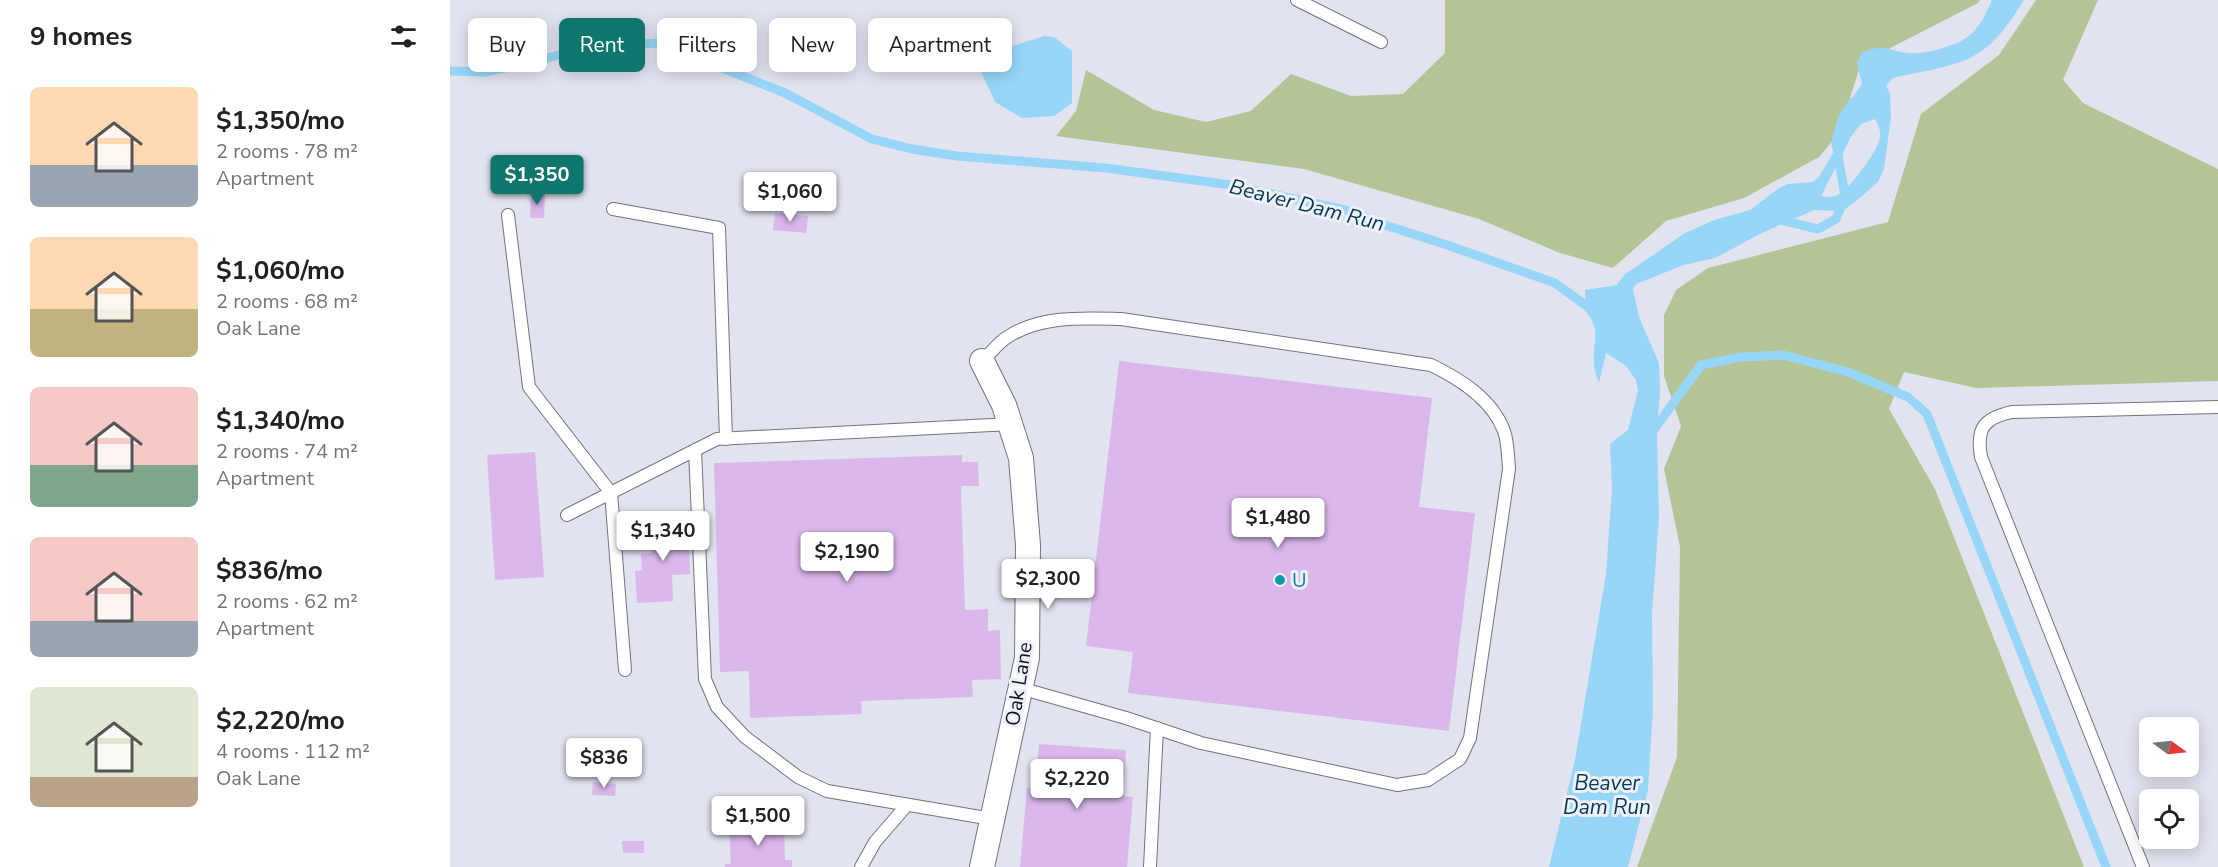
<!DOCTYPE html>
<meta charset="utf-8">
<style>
:root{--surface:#fff;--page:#f2f2f2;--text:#202124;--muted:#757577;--accent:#0f766e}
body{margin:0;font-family:"Nunito Sans",sans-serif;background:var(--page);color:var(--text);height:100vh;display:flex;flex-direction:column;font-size:22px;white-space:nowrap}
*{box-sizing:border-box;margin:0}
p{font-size:20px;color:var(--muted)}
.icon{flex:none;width:33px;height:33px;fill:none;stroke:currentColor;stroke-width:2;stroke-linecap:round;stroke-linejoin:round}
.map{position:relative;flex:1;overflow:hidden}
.details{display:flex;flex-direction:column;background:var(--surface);width:450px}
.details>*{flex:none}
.hud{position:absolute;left:18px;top:18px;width:570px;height:54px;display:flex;gap:12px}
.needle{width:39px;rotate:105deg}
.fabs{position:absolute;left:1689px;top:717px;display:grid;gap:12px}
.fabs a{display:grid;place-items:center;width:60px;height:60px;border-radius:9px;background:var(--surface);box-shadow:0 3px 15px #0003;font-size:30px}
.price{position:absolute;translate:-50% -51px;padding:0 14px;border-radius:6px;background:#fff;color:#222;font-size:20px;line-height:39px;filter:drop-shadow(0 2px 3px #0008)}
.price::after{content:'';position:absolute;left:50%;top:36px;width:18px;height:14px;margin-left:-9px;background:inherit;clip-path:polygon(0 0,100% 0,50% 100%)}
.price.active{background:var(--accent);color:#fff}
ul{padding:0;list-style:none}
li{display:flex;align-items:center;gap:18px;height:150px;padding:0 30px}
li span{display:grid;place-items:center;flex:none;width:168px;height:120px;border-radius:9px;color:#555}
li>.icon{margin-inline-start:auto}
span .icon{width:72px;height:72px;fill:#fffc;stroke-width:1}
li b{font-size:26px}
h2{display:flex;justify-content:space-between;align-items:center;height:72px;padding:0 30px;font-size:26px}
.chip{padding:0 21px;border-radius:9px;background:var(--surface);box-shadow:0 3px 15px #0003;font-size:21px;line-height:54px}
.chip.active{background:var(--accent);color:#fff}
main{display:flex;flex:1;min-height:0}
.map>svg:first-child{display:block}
.green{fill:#b3c597}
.water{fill:#97d6f8;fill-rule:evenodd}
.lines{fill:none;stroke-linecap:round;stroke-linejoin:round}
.stream{stroke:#97d6f8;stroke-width:9}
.building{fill:#dbb8ec}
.service-casing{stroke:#71737d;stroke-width:14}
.minor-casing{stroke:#71737d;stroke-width:26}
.service{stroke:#fff;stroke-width:12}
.minor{stroke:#fff;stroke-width:24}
.culture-dot{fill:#0f9aa8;stroke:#eef0fc;stroke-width:2}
.labels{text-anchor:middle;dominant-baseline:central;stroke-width:6;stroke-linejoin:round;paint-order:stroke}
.culture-label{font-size:20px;fill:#0d838f;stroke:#eef0fc;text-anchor:start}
.street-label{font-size:20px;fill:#141418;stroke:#eef0fc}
.water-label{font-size:21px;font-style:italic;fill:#01384f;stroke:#eef0fc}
</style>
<main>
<section class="details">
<h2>9 homes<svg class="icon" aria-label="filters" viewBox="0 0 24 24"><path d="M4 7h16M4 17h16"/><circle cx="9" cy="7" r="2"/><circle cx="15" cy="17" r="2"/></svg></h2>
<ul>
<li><span style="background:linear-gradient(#ffd9b3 65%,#9aa5b1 0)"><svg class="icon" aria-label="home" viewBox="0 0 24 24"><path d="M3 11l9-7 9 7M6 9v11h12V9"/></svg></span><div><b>$1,350/mo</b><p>2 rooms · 78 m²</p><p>Apartment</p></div></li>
<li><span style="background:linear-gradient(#ffd9b3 60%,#c2b280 0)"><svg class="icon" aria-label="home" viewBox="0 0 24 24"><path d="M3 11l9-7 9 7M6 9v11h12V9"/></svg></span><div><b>$1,060/mo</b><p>2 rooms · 68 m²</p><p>Oak Lane</p></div></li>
<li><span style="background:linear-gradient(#f6c9c9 65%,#7fa58c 0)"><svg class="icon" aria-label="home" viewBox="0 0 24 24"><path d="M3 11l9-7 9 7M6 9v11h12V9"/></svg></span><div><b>$1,340/mo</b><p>2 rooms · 74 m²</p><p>Apartment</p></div></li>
<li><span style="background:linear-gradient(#f6c9c9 70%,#9aa5b1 0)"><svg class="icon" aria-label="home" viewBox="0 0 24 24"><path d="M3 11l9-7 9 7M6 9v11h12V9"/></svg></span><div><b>$836/mo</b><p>2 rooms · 62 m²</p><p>Apartment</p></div></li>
<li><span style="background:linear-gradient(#dfe7d0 75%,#b9a48a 0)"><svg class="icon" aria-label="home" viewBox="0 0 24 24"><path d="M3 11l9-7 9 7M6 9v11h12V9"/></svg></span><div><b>$2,220/mo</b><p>4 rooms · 112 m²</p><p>Oak Lane</p></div></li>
</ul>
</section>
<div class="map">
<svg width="1768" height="867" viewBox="0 0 1768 867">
<rect width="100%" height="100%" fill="#e1e3ef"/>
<g class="green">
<polygon points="995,0 1530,0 1528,3 1411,63 1389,133 1369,157 1294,198 1216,221 1163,268 1110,253 1029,219 854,169 606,136 626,111 636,70 704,110 756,122 801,111 841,74 901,96 953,94 995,53"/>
<polygon points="1586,0 1648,0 1613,80 1633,103 1768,169 1768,381 1526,388 1454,372 1439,409 1485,489 1634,867 1187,867 1227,757 1230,547 1214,469 1231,426 1214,376 1214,315 1226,290 1258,268 1438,222 1471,114 1549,55"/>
</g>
<g class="water">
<path d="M1542,0H1574C1560,22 1545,46 1520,58C1502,67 1464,73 1443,78L1436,86L1440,93L1441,117L1434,169L1428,182L1412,196L1393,211L1364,210L1314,232L1265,258L1234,265L1186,284L1183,289L1189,317L1209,363L1210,392L1207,427L1209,518L1202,613L1203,708L1198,790L1178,867H1099L1125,760L1156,574L1162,489L1160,444L1178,430L1188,390L1186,380L1176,366L1156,353L1149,383C1147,377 1144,370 1144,364C1142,345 1152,329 1136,312L1135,290L1167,285L1174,275L1235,233L1264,220L1300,210L1329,188L1338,184L1363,182L1369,177L1391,139L1400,101L1412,84L1407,63L1412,52C1434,44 1437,50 1457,53C1474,55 1502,47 1516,38C1529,30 1536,13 1542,0ZM1425,119C1428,124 1431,130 1430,137C1428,151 1401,187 1389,194C1383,198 1377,197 1371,196L1402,135L1411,124Z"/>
<polygon points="594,36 604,37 622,51 622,103 604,116 572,118 545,102 531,72 541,53"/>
</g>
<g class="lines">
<g class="stream">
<polyline points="0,71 35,72 69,65 145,46 209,43 335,93 422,139 462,149 507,156 656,168 781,185 904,212 929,223 997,245 1105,283 1145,312"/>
<polyline points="1326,219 1368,229 1386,219 1395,196 1386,143 1392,119 1403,102"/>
<polyline points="1200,435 1251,365 1291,357 1333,355 1398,372 1458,397 1477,414 1656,867"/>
</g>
</g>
<g class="building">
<polygon points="81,193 95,194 94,218 80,218"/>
<polygon points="325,213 358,216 356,233 323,230"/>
<polygon points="669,361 982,398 969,507 1025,513 999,731 678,693 683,652 636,646"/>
<polygon points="85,452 94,577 45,580 37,455"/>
<polygon points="512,455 512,462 528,462 529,486 511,486 515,610 538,609 538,631 550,630 551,679 522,680 523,697 411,701 412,714 300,718 299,671 270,672 264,463"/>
<polygon points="238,521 240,574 222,575 223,601 187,603 185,571 192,570 191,554 201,553 200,522"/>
<polygon points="589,744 676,750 673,796 683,797 677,867 570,867 577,788 585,789"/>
<polygon points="143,782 166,784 165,796 142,795"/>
<polygon points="334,825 335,860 342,860 342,867 275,867 275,864 281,864 279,827"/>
<polygon points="172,841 194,841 194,853 173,853"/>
</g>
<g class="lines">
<defs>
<g id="service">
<polyline points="847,0 931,42"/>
<polyline points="163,209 269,228 276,439"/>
<polyline points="58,215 79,387 161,493 175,670"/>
<path d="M532,361C540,354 547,344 556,338C589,315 633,318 671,319L981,365C1010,379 1042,399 1054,431C1058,442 1058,457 1059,469L1020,738L1010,759L978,780L947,785L751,743L676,718L570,688"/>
<polyline points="245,450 255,679 267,707 295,737 348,777 377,791 542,819"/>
<polyline points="117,515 267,439 561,424"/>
<polyline points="411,867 425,842 457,805"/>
<polyline points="700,867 707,728"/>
<path d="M1693,867L1531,457C1526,428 1534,418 1562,412L1768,407"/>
</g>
<polyline id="minor" points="532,867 577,658 578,545 571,458 554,405 532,361"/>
</defs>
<use href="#service" class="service-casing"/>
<use href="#minor" class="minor-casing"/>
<use href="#service" class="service"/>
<use href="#minor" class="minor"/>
</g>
<circle class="culture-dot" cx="830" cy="580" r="6"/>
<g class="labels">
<g class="culture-label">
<text x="842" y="580">U</text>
</g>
<g class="street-label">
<text transform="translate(569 684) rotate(-81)">Oak Lane</text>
</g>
<g class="water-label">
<text transform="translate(857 205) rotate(14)">Beaver Dam Run</text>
<text x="1157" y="783">Beaver<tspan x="1157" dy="24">Dam Run</tspan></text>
</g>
</g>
</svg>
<div class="fabs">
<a><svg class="needle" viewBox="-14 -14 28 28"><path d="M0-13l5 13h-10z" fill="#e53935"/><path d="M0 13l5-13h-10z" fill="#757577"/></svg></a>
<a><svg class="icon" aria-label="locate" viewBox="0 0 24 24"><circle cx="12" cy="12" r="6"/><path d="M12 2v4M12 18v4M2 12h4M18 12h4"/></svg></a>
</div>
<b class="price active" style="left:87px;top:206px">$1,350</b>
<b class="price" style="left:340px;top:223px">$1,060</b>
<b class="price" style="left:828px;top:549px">$1,480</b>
<b class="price" style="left:213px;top:562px">$1,340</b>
<b class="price" style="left:397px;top:583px">$2,190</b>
<b class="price" style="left:598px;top:610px">$2,300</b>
<b class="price" style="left:154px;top:789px">$836</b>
<b class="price" style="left:627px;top:810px">$2,220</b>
<b class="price" style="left:308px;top:847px">$1,500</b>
<div class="hud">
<a class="chip">Buy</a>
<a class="chip active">Rent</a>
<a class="chip">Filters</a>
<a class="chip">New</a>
<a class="chip">Apartment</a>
</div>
</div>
</main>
